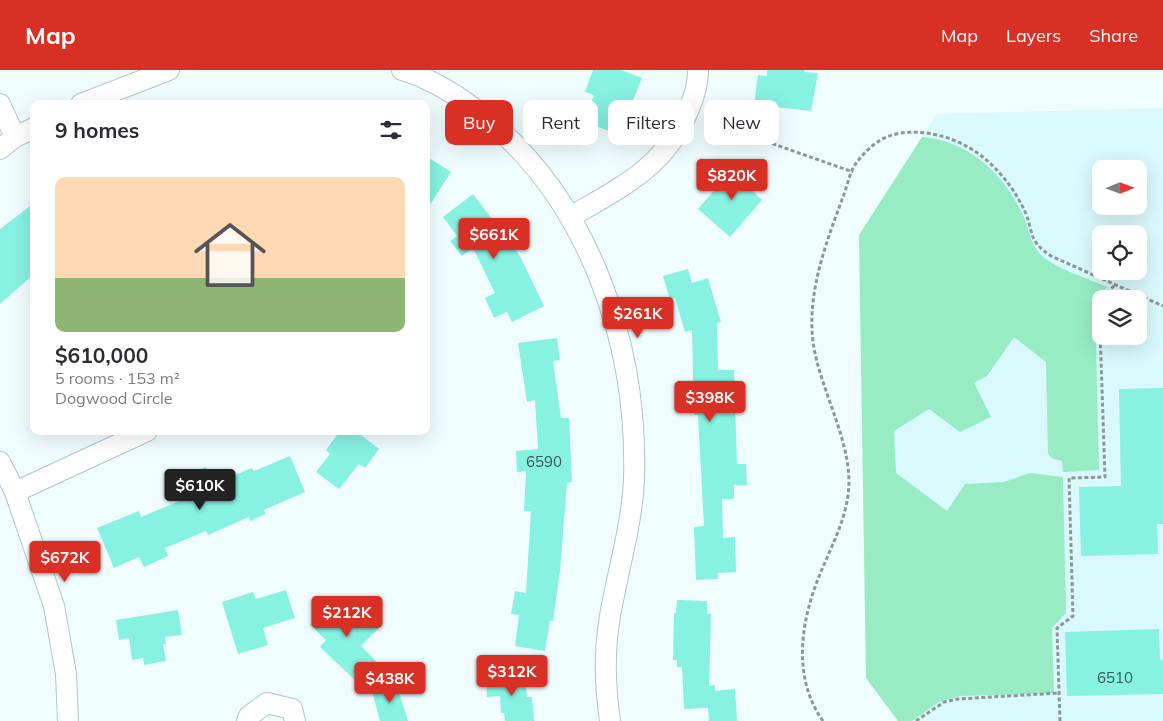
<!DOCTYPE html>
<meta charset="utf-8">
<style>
:root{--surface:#fff;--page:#f7f7f7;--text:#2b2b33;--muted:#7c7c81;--line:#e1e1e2;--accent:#d93025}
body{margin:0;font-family:Mulish,sans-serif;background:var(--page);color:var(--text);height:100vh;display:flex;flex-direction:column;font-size:19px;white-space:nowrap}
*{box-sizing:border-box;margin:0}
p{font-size:16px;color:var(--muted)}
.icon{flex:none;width:28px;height:28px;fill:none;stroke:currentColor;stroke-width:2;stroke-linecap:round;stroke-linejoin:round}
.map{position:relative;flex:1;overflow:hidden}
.drawer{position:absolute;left:30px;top:30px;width:400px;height:335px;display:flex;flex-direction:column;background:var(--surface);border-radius:10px;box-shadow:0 5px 20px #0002}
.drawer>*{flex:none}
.top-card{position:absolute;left:445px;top:30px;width:475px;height:45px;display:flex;gap:10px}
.needle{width:32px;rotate:89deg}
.buttons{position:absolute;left:1092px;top:90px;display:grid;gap:10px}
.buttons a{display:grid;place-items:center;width:55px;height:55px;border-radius:10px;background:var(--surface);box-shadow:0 5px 20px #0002;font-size:25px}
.price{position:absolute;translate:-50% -42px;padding:0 11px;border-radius:5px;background:var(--accent);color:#fff;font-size:16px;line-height:32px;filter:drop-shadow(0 1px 2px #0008)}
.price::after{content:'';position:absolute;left:50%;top:30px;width:15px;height:11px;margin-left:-8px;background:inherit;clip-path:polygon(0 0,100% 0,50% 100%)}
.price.active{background:#222;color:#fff}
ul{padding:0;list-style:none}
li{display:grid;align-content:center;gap:10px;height:265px;padding:0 25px}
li+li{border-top:1px solid var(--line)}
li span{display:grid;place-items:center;height:155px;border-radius:10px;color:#555}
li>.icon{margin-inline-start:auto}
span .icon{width:90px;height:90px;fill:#fffc;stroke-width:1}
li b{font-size:21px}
h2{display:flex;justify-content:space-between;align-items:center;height:60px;padding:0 25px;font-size:21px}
.tag{padding:0 18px;border-radius:10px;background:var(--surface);box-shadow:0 5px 20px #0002;font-size:18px;line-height:45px}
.tag.active{background:var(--accent);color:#fff}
header{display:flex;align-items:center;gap:30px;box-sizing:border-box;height:70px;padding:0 25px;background:var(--accent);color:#fff}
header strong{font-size:24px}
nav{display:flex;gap:28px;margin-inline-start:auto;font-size:18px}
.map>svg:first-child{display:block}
.built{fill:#d9f9fc;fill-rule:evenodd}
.green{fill:#98ecc4}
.building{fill:#87f1e2}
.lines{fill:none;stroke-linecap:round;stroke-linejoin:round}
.minor-casing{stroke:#b1c6c8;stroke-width:22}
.path{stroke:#8c9799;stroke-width:3;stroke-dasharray:4 2.5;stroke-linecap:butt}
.minor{stroke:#fff;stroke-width:20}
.labels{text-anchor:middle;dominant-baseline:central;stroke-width:4.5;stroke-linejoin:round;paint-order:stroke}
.number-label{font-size:15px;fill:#385956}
</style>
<header>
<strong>Map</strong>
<nav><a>Map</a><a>Layers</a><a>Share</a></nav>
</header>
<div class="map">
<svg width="1163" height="651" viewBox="0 0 1163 651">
<rect width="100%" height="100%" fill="#f0fdff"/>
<path class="built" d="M1163,38V651H898L866,608L859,165L937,44ZM1101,99H1139V136H1101ZM1101,164H1139V201H1101ZM1101,229H1139V266H1101Z"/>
<path class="green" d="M922,67C968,70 1004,104 1023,145C1030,160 1029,173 1042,186C1055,198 1091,210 1108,217L1095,229L1099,400L1063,402L1062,391L1051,388L1048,383L1046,292L1014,267L987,306L974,313L991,347L960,362L929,339L894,361L896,403L947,441L965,414L1004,412L1030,403L1063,407L1066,543L1052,558L1054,623L960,626L939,632L912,651H898L866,608L859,165Z"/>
<g class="building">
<polygon points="593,0 621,0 642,8 632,33 627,31 615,63 584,52 594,25 585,22"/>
<polygon points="767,0 805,0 804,2 818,3 811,41 775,37 774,45 753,42 758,5 767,6"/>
<polygon points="426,86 451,102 426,141"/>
<polygon points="738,93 757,110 749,118 762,130 730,167 698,139"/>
<polygon points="473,124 520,186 544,236 512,252 507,242 494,248 485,228 495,223 473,178 462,186 450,171 457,166 443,147"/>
<polygon points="34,133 34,204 0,234 0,159"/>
<polygon points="688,199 692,213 708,208 721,252 717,253 718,300 734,300 737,394 746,394 747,415 734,415 734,429 722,429 723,468 735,467 736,502 718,503 718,509 696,510 694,457 704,456 698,345 694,345 692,260 685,262 675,228 670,230 663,206"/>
<polygon points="557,268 560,290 553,291 561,348 569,348 572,412 567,413 560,501 553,551 550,551 545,581 515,576 519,545 511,544 515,521 526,523 531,441 524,441 526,401 517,402 516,381 538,379 535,330 527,332 518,273"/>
<polygon points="1163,318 1163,454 1157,454 1158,484 1081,486 1079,417 1121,416 1119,319"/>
<polygon points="340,361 356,361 379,379 365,398 359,394 339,419 316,402 330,384 326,380"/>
<polygon points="290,386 305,422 264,440 266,444 250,451 249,447 208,465 206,461 165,478 168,486 144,497 139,487 114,498 97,458 139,441 141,447 189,427 181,408 206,397 213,414 252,398 254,401"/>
<polygon points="286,520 295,548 263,558 268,575 238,584 222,532 253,522 256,529"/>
<polygon points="335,528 361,553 371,542 383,554 361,576 376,591 356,611 320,577 326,570 310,555"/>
<polygon points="677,530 707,531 707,544 711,544 709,616 715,615 715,621 735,619 737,651 709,651 708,638 684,639 682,597 677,597 677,590 673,590 674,543 676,543"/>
<polygon points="178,540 182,565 165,567 166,574 163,574 166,591 144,595 143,588 132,590 129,568 119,570 116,550"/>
<polygon points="1159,559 1160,590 1163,589 1163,624 1067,626 1065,562"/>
<polygon points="525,605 527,627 532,627 534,651 505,651 504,643 501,643 500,626 487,627 486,607"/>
<polygon points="396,613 408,651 380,651 372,621"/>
</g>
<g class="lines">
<defs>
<g id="minor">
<path d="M402,0C432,9 462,28 486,48C591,135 638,276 634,409C632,455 618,500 610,546C604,580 605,617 610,651"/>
<polyline points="0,34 15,67"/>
<polyline points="81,34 169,0"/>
<polyline points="0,79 15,67 34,58"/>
<path d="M570,147C618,119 666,97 688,41C694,28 698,14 698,0"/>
<polyline points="0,392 15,422 54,536 66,604 68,651"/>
<polyline points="15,422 147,361"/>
<polyline points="247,651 249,646 267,633 292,639 295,651"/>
</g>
</defs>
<use href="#minor" class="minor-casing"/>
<g class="path">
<polyline points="711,52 853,102"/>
<path d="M823,651C793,609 800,555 818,509C829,481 844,455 848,425C855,376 820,322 813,272C807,222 826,173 843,127C847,117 850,100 857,92C862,85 871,76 879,71C904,55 944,63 968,77C993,91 1015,118 1026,144C1034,166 1029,171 1051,186L1163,236"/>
<polyline points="916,651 944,632 958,629 1059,623"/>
<polyline points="1060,651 1057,558 1073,546 1069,408 1105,407 1099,230 1116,214"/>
</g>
<use href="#minor" class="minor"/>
</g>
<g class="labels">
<g class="number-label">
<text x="544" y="391">6590</text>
<text x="1115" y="607">6510</text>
</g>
</g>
</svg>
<div class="buttons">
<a><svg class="needle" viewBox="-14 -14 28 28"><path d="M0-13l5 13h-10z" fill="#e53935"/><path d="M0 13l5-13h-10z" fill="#7c7c81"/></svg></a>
<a><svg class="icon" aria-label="locate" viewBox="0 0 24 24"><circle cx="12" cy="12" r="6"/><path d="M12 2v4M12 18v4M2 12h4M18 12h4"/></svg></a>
<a><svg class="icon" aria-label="layers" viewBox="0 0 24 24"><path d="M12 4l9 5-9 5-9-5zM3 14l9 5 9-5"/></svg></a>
</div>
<b class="price" style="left:732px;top:131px">$820K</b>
<b class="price" style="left:494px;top:190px">$661K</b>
<b class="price" style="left:638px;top:269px">$261K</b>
<b class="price" style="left:710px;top:353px">$398K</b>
<b class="price active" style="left:200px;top:441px">$610K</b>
<b class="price" style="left:65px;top:513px">$672K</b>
<b class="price" style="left:347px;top:568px">$212K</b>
<b class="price" style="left:512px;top:627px">$312K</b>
<b class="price" style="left:390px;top:634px">$438K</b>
<div class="top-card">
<a class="tag active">Buy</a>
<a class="tag">Rent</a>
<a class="tag">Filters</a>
<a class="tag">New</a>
</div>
<section class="drawer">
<h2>9 homes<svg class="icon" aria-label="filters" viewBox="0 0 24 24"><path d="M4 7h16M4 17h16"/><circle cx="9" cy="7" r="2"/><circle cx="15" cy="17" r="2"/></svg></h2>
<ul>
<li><span style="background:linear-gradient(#ffd9b3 65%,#8fb573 0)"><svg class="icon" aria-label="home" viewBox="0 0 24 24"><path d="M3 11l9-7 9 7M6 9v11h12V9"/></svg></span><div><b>$610,000</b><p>5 rooms · 153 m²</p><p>Dogwood Circle</p></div></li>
</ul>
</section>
</div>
